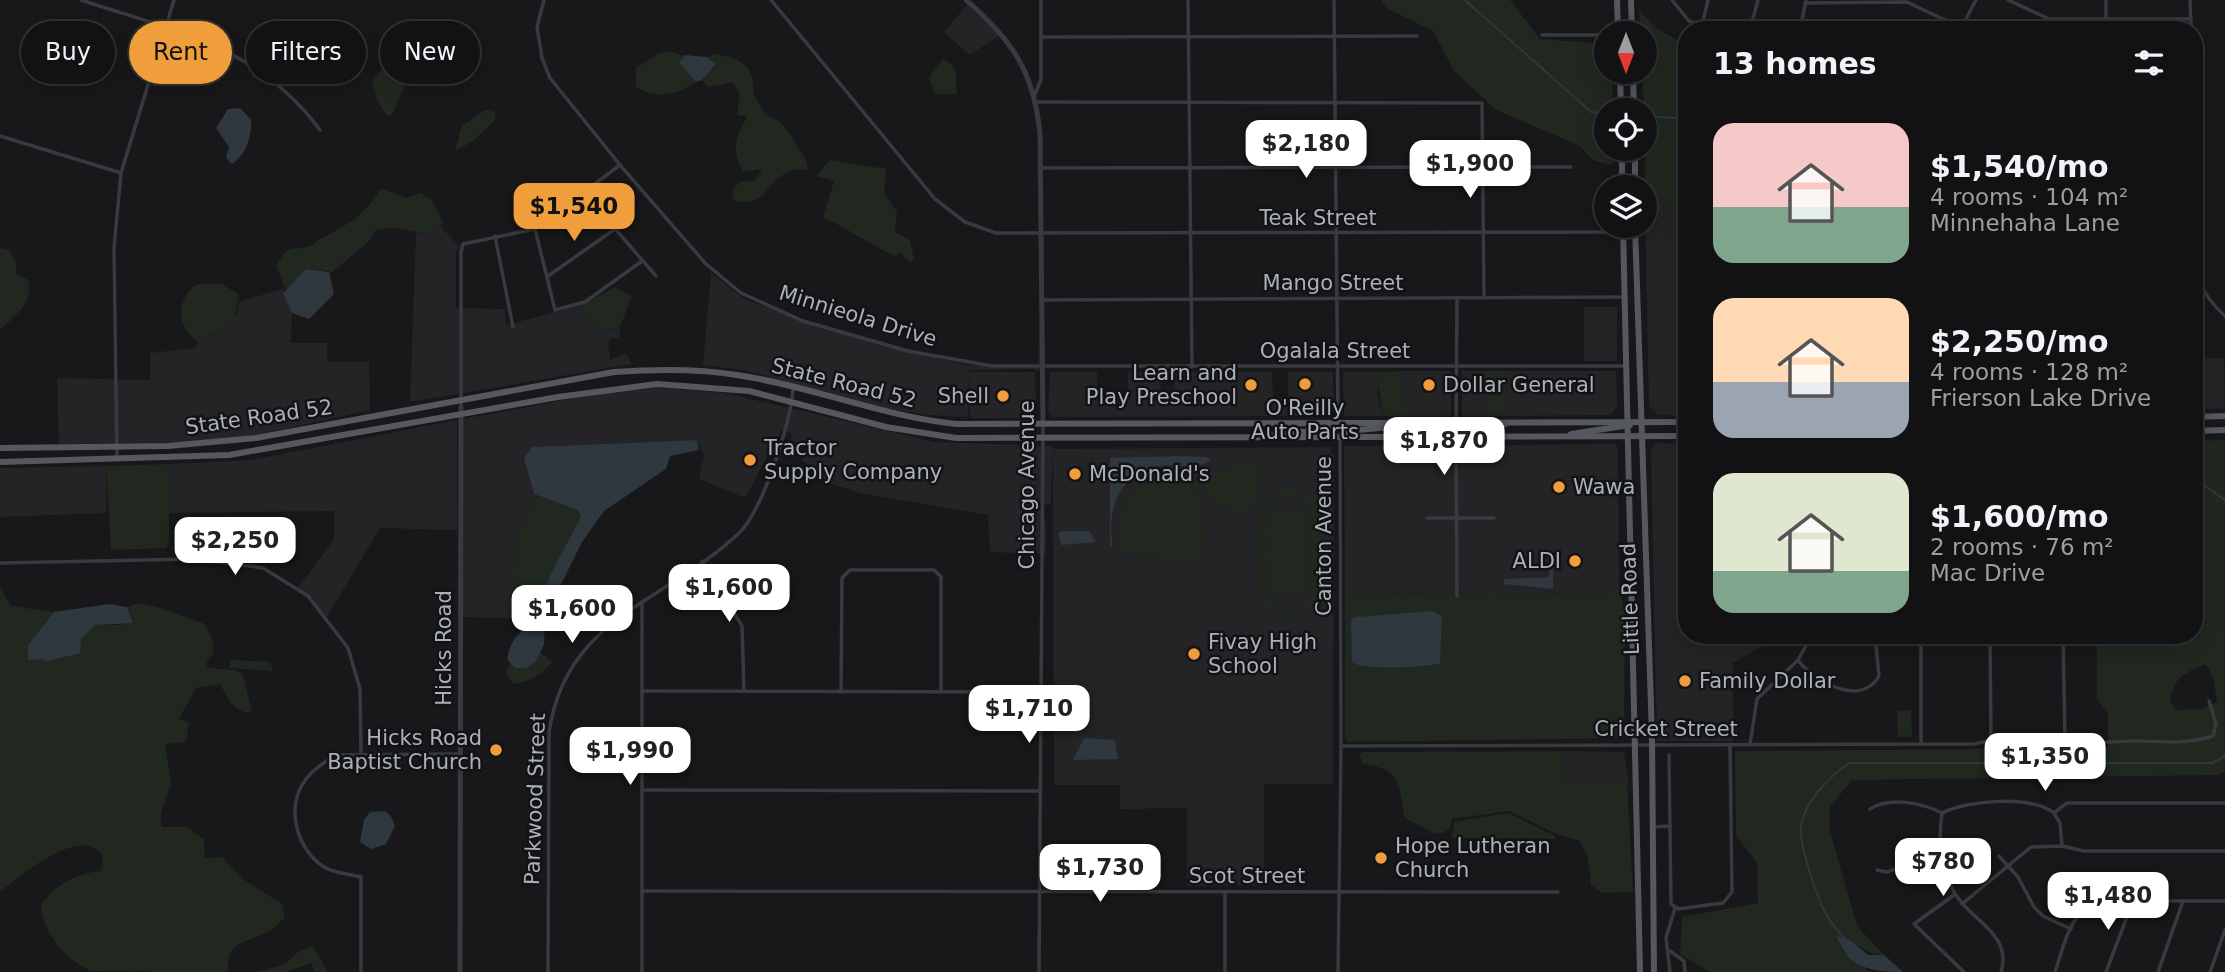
<!DOCTYPE html>
<meta charset="utf-8">
<style>
:root{--surface:#121214;--page:#1f2022;--text:#f1f3f6;--muted:#9c9ea0;--line:#313234;--accent:#ef9e3b}
body{margin:0;font-family:"DejaVu Sans",sans-serif;background:var(--page);color:var(--text);height:100vh;display:flex;flex-direction:column;font-size:26px;white-space:nowrap}
*{box-sizing:border-box;margin:0}
p{font-size:23px;color:var(--muted)}
.icon{flex:none;width:38px;height:38px;fill:none;stroke:currentColor;stroke-width:2;stroke-linecap:round;stroke-linejoin:round}
.map{position:relative;flex:1;overflow:hidden}
.details{position:absolute;left:1678px;top:21px;width:525px;height:623px;display:flex;flex-direction:column;background:var(--surface);border-radius:28px;box-shadow:0 4px 18px #0003,0 0 0 2px var(--line)}
.details>*{flex:none}
.guide{position:absolute;left:21px;top:21px;width:665px;height:63px;display:flex;gap:14px}
.needle{width:46px;rotate:180deg}
.tools{position:absolute;left:1594px;top:21px;display:grid;gap:14px}
.tools a{display:grid;place-items:center;width:63px;height:63px;border-radius:50%;background:var(--surface);box-shadow:0 4px 18px #0003,0 0 0 2px var(--line);font-size:35px}
.price{position:absolute;translate:-50% -60px;padding:0 16px;border-radius:14px;background:#fff;color:#222;font-size:23px;line-height:46px;filter:drop-shadow(0 2px 4px #0008)}
.price::after{content:'';position:absolute;left:50%;top:42px;width:21px;height:16px;margin-left:-10px;background:inherit;clip-path:polygon(0 0,100% 0,50% 100%)}
.price.on{background:var(--accent);color:#111}
ul{padding:0;list-style:none}
li{display:flex;align-items:center;gap:21px;height:175px;padding:0 35px}
li span{display:grid;place-items:center;flex:none;width:196px;height:140px;border-radius:21px;color:#555}
li>.icon{margin-inline-start:auto}
span .icon{width:84px;height:84px;fill:#fffc;stroke-width:1}
li b{font-size:30px}
h2{display:flex;justify-content:space-between;align-items:center;height:84px;padding:0 35px;font-size:30px}
.pill{padding:0 24px;border-radius:32px;background:var(--surface);box-shadow:0 4px 18px #0003,0 0 0 2px var(--line);font-size:24px;line-height:63px}
.pill.on{background:var(--accent);color:#111}
.map>svg:first-child{display:block}
.built{fill:#242427}
.green{fill:#202820;fill-rule:evenodd}
.water{fill:#2e383e}
.lines{fill:none;stroke-linecap:round;stroke-linejoin:round}
.stream{stroke:#2e383e;stroke-width:2}
.minor{stroke:#393a3f;stroke-width:3.5}
.tertiary{stroke:#393a3f;stroke-width:5}
.primary{stroke:#55585e;stroke-width:6}
.poi-dot{fill:#ef9e3b;stroke:#131315;stroke-width:2.5}
.labels{text-anchor:middle;dominant-baseline:central;stroke-width:5;stroke-linejoin:round;paint-order:stroke}
.street-label{font-size:21px;fill:#aab1b9;stroke:#131315}
.poi-label{font-size:21px;fill:#aab1b9;stroke:#131315;text-anchor:start}
</style>
<div class="map">
<svg width="2225" height="972" viewBox="0 0 2225 972">
<rect width="100%" height="100%" fill="#18181a"/>
<g class="built">
<polygon points="967,5 1000,35 970,55 944,32"/>
<polygon points="1645,206 1687,206 1687,416 1658,415 1649,406"/>
<polygon points="440,226 461,248 456,250 456,308 505,309 506,325 583,305 587,324 598,325 605,330 620,328 619,339 612,338 608,344 610,360 626,353 632,364 410,402 416,233 436,232"/>
<polygon points="711,273 744,299 827,329 965,365 1038,366 1040,302 1040,367 1038,372 1035,369 970,370 968,417 928,415 883,408 748,371 703,365"/>
<polygon points="285,288 283,293 292,313 291,343 327,343 327,362 369,362 370,410 256,435 197,442 59,444 57,378 150,380 150,353 196,348 197,342 215,334 237,315 239,302"/>
<rect x="1584" y="307" width="33" height="54"/>
<polygon points="2224,358 2225,408 2195,410 2195,359"/>
<polygon points="1400,371 1451,371 1451,416 1407,416"/>
<polygon points="1462,371 1473,371 1471,374 1484,387 1492,412 1498,416 1462,416"/>
<polygon points="1506,371 1616,371 1617,406 1611,415 1503,416 1501,394"/>
<polygon points="970,372 1035,372 1036,415 1032,418 970,418"/>
<polygon points="1050,372 1097,372 1097,398 1128,398 1128,372 1160,372 1161,401 1174,401 1174,372 1272,372 1273,398 1288,397 1288,372 1333,372 1333,412 1330,416 1053,417 1048,411"/>
<polygon points="1343,372 1381,372 1377,393 1383,416 1344,416"/>
<polygon points="659,388 724,393 935,442 1053,446 1051,504 1041,504 1041,516 1046,523 1046,554 990,552 988,515 860,493 819,480 821,472 802,460 807,449 791,440 793,434 782,430 745,498 699,479 704,456 697,440 532,447 534,494 537,495 516,543 511,618 462,617 462,419 598,394"/>
<polygon points="457,420 457,537 456,530 380,528 327,617 297,589 334,540 334,511 168,513 169,464 251,460"/>
<polygon points="1657,443 1687,444 1687,635 1782,635 1733,663 1733,741 1657,741 1651,449"/>
<polygon points="1614,444 1618,447 1619,592 1345,594 1344,446"/>
<polygon points="1331,447 1331,454 1334,454 1333,784 1264,784 1264,885 1187,886 1187,808 1120,809 1120,785 1054,785 1053,449"/>
<polygon points="106,466 106,513 0,517 0,468"/>
<polygon points="1562,751 1624,752 1630,791 1627,781 1570,784 1565,779"/>
</g>
<g class="green">
<polygon points="1381,0 1510,0 1540,39 1606,44 1606,72 1612,72 1613,110 1606,110 1606,149 1615,149 1615,162 1610,165 1593,160 1580,146 1496,110 1454,71 1433,31 1386,8"/>
<polygon points="1639,10 1657,29 1687,45 1687,206 1645,206 1645,110 1641,72 1645,72 1645,33 1640,33"/>
<path d="M673,52L684,56L679,62L696,82C679,94 654,101 636,86V68L659,53Z"/>
<path d="M717,54L736,59L747,67L753,79V93L765,114L781,123L789,133L806,160L808,170C803,170 795,169 791,171C766,179 767,209 734,201L732,190L740,182L755,181L762,169L743,172C732,152 734,136 747,118V116L737,115L740,93L732,82L709,87L702,80L716,64L706,57Z"/>
<path d="M943,59C960,67 955,78 957,94H935L929,77Z"/>
<polygon points="383,68 398,73 404,87 392,115 387,116 378,102 372,80"/>
<polygon points="485,110 495,112 495,120 473,141 455,151 462,126"/>
<path d="M830,160L886,169L884,193L897,212L895,232L910,240L914,260L910,262L900,253L894,256C870,244 848,229 823,217L834,181L816,176Z"/>
<path d="M381,188L406,198L421,193L432,200L443,222L436,232C414,236 398,223 376,230L367,243L330,274L329,271L306,269L286,290L276,266C289,242 290,252 310,246C315,244 320,239 324,237C349,224 367,213 381,188Z"/>
<path d="M0,248L9,250L16,262V274L28,280C35,299 14,319 0,329Z"/>
<path d="M197,284H221L239,294L234,323L198,342C176,327 175,300 197,284Z"/>
<polygon points="615,287 632,296 620,327 605,330 598,325 587,324 583,305"/>
<polygon points="1400,371 1407,416 1383,416 1377,376 1381,372"/>
<path d="M1470,371H1506L1508,390L1501,394L1505,410L1503,416C1483,415 1489,396 1482,384C1479,379 1473,376 1470,371Z"/>
<path d="M2225,440V771L2218,775L1852,780L1830,807L1829,828L1857,926L1884,955C1864,955 1856,940 1838,937L1842,951L1870,972H1710L1680,954L1682,917L1758,903L1757,863L1736,835L1735,751L2108,748V714L2097,699V644L2100,635H2194L2195,441ZM2206,664L2213,677L2217,702L2201,709L2176,710L2170,701C2172,679 2186,672 2206,664Z"/>
<path d="M1248,463L1265,468L1252,512L1245,515L1202,498C1208,476 1225,465 1248,463Z"/>
<polygon points="169,464 169,542 166,548 111,550 106,466"/>
<path d="M1164,475H1181L1196,480L1205,528L1204,555L1198,561H1170L1123,553C1109,517 1127,484 1164,475Z"/>
<path d="M1284,487L1298,489L1311,498V494H1318V612H1311V608C1296,622 1271,621 1262,600C1257,588 1256,521 1260,508C1264,497 1273,491 1284,487ZM1285,494L1303,499L1312,517L1311,594C1305,610 1292,615 1277,608L1266,592L1267,513L1275,499Z"/>
<polygon points="537,495 578,510 581,517 534,606 511,595 516,542"/>
<rect x="1268" y="514" width="41" height="77"/>
<path d="M0,588L11,606L54,612L28,645L81,639L95,625H122L129,613L127,607L139,603L157,607L205,624L213,642V654L207,660V668L235,670L243,674L252,713C234,713 228,699 220,684L196,688L179,719L189,722L186,742L165,744L171,783L161,813V827H187L204,839L205,858L222,857L243,879L282,904L285,918C279,922 274,929 267,932C248,943 225,940 228,972C204,972 106,972 91,971C66,960 41,931 41,904C59,883 72,875 100,871L103,866L101,853C76,828 22,875 0,892Z"/>
<polygon points="1619,592 1625,610 1624,738 1349,742 1345,739 1345,594"/>
<path d="M540,652L552,662C543,674 528,683 513,684L506,673L510,662L515,668L537,660Z"/>
<polygon points="230,660 270,662 273,671 229,668"/>
<polygon points="1911,710 1912,737 1898,737 1897,711"/>
<path d="M1562,751L1565,778L1570,784L1627,781L1633,892L1602,893L1591,885L1588,858L1580,841L1554,833L1509,811L1452,819L1450,829L1442,833H1434L1405,818C1400,801 1403,778 1384,769C1377,766 1369,766 1362,763L1359,755L1363,752Z"/>
<polygon points="1508,813 1555,836 1555,839 1452,838 1454,822"/>
<polygon points="313,946 328,972 315,972 311,963 286,972 256,972 284,965 299,951"/>
</g>
<g class="water">
<polygon points="685,55 706,57 716,64 702,80 696,82 679,62"/>
<path d="M240,108L251,120C252,136 246,155 232,164L226,158L229,147L216,128L228,109Z"/>
<polygon points="306,269 329,272 334,294 309,319 292,313 283,293"/>
<path d="M697,440L699,450L670,456L666,469L604,511L582,542L545,617L544,644L537,660L527,668H515L507,659C513,631 523,636 531,617C546,582 563,550 581,517L578,510L534,494L524,458L532,447Z"/>
<path d="M1177,456L1207,457L1210,460C1197,471 1177,464 1161,466C1121,471 1105,510 1113,546L1110,547V458Z"/>
<polygon points="1062,531 1089,531 1096,542 1061,545 1058,533"/>
<polygon points="1550,557 1553,558 1553,589 1503,584 1505,579 1549,577"/>
<polygon points="109,604 127,607 133,623 95,625 81,639 80,653 44,662 44,659 28,660 28,645 54,612"/>
<path d="M1433,611L1442,616L1440,663C1428,668 1360,670 1352,662L1351,619L1356,617Z"/>
<polygon points="1084,738 1115,740 1118,759 1073,760"/>
<polygon points="385,811 392,818 395,826 386,844 371,849 360,842 364,820 370,812"/>
<path d="M1837,936L1850,940L1868,955H1884L1903,972C1873,972 1847,969 1837,936Z"/>
</g>
<g class="lines">
<g class="stream">
<polyline points="1465,0 1591,112 1606,113"/>
<polyline points="1645,116 1687,119"/>
<polyline points="2194,478 2225,500"/>
<path d="M1844,938C1838,931 1831,924 1827,916C1818,900 1799,845 1801,827C1803,804 1831,774 1850,763H2212L2225,756"/>
</g>
<g class="minor">
<path d="M81,0C175,31 258,46 320,130"/>
<polyline points="544,0 537,27 542,58 550,78 620,165 706,264 741,293 803,321 908,351 992,366 1625,366"/>
<polyline points="771,0 935,199 965,222 996,233 1635,232"/>
<polyline points="1188,0 1192,367"/>
<polyline points="1334,0 1338,421"/>
<polyline points="1672,0 1689,21 1715,30"/>
<polyline points="2008,0 2049,19 2191,19"/>
<polyline points="2106,0 2106,30"/>
<polyline points="2190,0 2191,30"/>
<polyline points="1805,3 1907,2 1966,30"/>
<polyline points="1702,25 1708,0"/>
<polyline points="1750,30 1758,0"/>
<polyline points="1800,30 1806,0"/>
<polyline points="1960,30 1976,0"/>
<polyline points="1542,35 1606,35"/>
<polyline points="1041,37 1417,36"/>
<polyline points="1034,96 1041,80 1041,0"/>
<polyline points="1036,102 1482,103 1484,298"/>
<polyline points="0,136 121,173"/>
<polyline points="1041,168 1571,167"/>
<polyline points="585,194 656,276"/>
<polyline points="535,229 555,310 585,302 642,261"/>
<path d="M2194,232C2196,271 2195,289 2225,316"/>
<polyline points="495,236 513,327"/>
<polyline points="548,276 615,229"/>
<polyline points="1043,300 1625,297"/>
<polyline points="461,407 461,252 463,244 535,229 620,165"/>
<polyline points="1456,423 1457,298"/>
<polyline points="1456,437 1457,596"/>
<polyline points="117,459 114,248 121,173 174,0"/>
<polyline points="1398,463 1398,437"/>
<polyline points="1427,518 1494,518"/>
<polyline points="702,561 742,626 744,691"/>
<polyline points="0,563 194,559 263,568 308,596 348,648 360,689 361,755"/>
<polyline points="642,602 642,972"/>
<path d="M2063,635L2065,739C2092,746 2115,740 2142,741C2168,742 2188,744 2213,736L2216,724L2209,701"/>
<path d="M1798,660C1813,681 1861,708 1879,676L1875,635"/>
<polyline points="642,691 1042,692"/>
<polyline points="841,692 842,578 850,570 934,570 941,577 941,692"/>
<polyline points="1921,743 1921,635"/>
<polyline points="1750,744 1757,699 1798,660 1812,635"/>
<polyline points="1341,746 1975,744 1991,740 1990,635"/>
<polyline points="1669,755 1671,904 1678,909 1723,903 1732,892 1730,744"/>
<polyline points="642,790 1041,791"/>
<path d="M1870,809C1890,796 1922,803 1942,813C1967,800 2031,795 2054,813L2067,803H2225"/>
<path d="M1942,813C1938,841 1940,866 1954,892C1970,921 2013,933 2001,972"/>
<polyline points="2054,813 2060,823 2062,846"/>
<polyline points="1654,827 1670,826"/>
<polyline points="1999,856 2018,877 2034,907 2043,916 2071,929"/>
<polyline points="1877,870 1887,872 1940,853"/>
<polyline points="642,891 1558,892"/>
<polyline points="1954,895 1914,924 1964,972"/>
<polyline points="1962,904 2031,847 2062,846 2084,851 2225,851"/>
<polyline points="1670,951 1684,961 1685,972"/>
<path d="M361,972V877C350,874 333,873 324,867C296,849 285,806 306,779C314,769 324,762 336,755L460,754"/>
<path d="M548,972L549,733C565,616 668,602 740,532C763,509 792,420 793,388"/>
<polyline points="1039,972 1043,424"/>
<polyline points="1225,972 1225,892"/>
<polyline points="1338,972 1341,746 1340,437"/>
<polyline points="1670,972 1666,938 1675,908"/>
<path d="M2055,972C2065,943 2069,911 2101,901H2225"/>
<polyline points="2106,972 2133,901"/>
<polyline points="2158,972 2183,901"/>
<polyline points="2210,972 2225,930"/>
</g>
<g class="tertiary">
<path d="M966,0C1012,40 1034,71 1040,134L1043,424"/>
<polyline points="460,972 461,407"/>
</g>
<g class="primary">
<polyline points="1617,0 1618,33"/>
<polyline points="1631,0 1632,33"/>
<polyline points="1620,72 1621,110"/>
<polyline points="1633,72 1634,110"/>
<polyline points="1622,149 1622,187"/>
<polyline points="1635,149 1635,187"/>
<polyline points="1623,226 1640,972"/>
<polyline points="1635,226 1652,736 1654,972"/>
<polyline points="2194,417 2225,416"/>
<polyline points="2194,431 2225,430"/>
<polyline points="1571,434 1630,425"/>
<path d="M1270,436C1290,426 1323,439 1338,423"/>
<polyline points="1340,437 1347,431 1391,427"/>
<polyline points="1456,437 1467,429 1506,424"/>
<path d="M0,448L168,446L256,438L614,372C655,369 696,368 737,375C811,386 881,416 956,424L1687,422"/>
<polyline points="0,462 229,455 558,397 657,384 749,391 886,427 956,438 1687,436"/>
</g>
</g>
<g class="poi-dot">
<circle cx="1305" cy="384" r="7"/>
<circle cx="1251" cy="385" r="7"/>
<circle cx="1429" cy="385" r="7"/>
<circle cx="1003" cy="396" r="7"/>
<circle cx="750" cy="460" r="7"/>
<circle cx="1075" cy="474" r="7"/>
<circle cx="1559" cy="487" r="7"/>
<circle cx="1575" cy="561" r="7"/>
<circle cx="1194" cy="654" r="7"/>
<circle cx="1685" cy="681" r="7"/>
<circle cx="496" cy="750" r="7"/>
<circle cx="1381" cy="858" r="7"/>
</g>
<g class="labels">
<g class="street-label">
<text x="1318" y="218">Teak Street</text>
<text x="1333" y="283">Mango Street</text>
<text transform="translate(858 316) rotate(17)">Minnieola Drive</text>
<text x="1335" y="351">Ogalala Street</text>
<text transform="translate(844 383) rotate(14)">State Road 52</text>
<text transform="translate(259 417) rotate(-8)">State Road 52</text>
<text transform="translate(1027 485) rotate(-90)">Chicago Avenue</text>
<text transform="translate(1324 536) rotate(-90)">Canton Avenue</text>
<text transform="translate(1630 599) rotate(-92)">Little Road</text>
<text transform="translate(444 648) rotate(-90)">Hicks Road</text>
<text x="1666" y="729">Cricket Street</text>
<text transform="translate(535 799) rotate(-88)">Parkwood Street</text>
<text x="1247" y="876">Scot Street</text>
</g>
<g class="poi-label">
<text x="1237" y="373" text-anchor="end">Learn and<tspan x="1237" dy="24">Play Preschool</tspan></text>
<text x="1443" y="385">Dollar General</text>
<text x="989" y="396" text-anchor="end">Shell</text>
<text x="1305" y="408" text-anchor="middle">O'Reilly<tspan x="1305" dy="24">Auto Parts</tspan></text>
<text x="764" y="448">Tractor<tspan x="764" dy="24">Supply Company</tspan></text>
<text x="1089" y="474">McDonald's</text>
<text x="1573" y="487">Wawa</text>
<text x="1561" y="561" text-anchor="end">ALDI</text>
<text x="1208" y="642">Fivay High<tspan x="1208" dy="24">School</tspan></text>
<text x="1699" y="681">Family Dollar</text>
<text x="482" y="738" text-anchor="end">Hicks Road<tspan x="482" dy="24">Baptist Church</tspan></text>
<text x="1395" y="846">Hope Lutheran<tspan x="1395" dy="24">Church</tspan></text>
</g>
</g>
</svg>
<div class="tools">
<a><svg class="needle" viewBox="-14 -14 28 28"><path d="M0-13l5 13h-10z" fill="#e53935"/><path d="M0 13l5-13h-10z" fill="#9c9ea0"/></svg></a>
<a><svg class="icon" aria-label="locate" viewBox="0 0 24 24"><circle cx="12" cy="12" r="6"/><path d="M12 2v4M12 18v4M2 12h4M18 12h4"/></svg></a>
<a><svg class="icon" aria-label="layers" viewBox="0 0 24 24"><path d="M12 4l9 5-9 5-9-5zM3 14l9 5 9-5"/></svg></a>
</div>
<b class="price" style="left:1306px;top:180px">$2,180</b>
<b class="price" style="left:1470px;top:200px">$1,900</b>
<b class="price on" style="left:574px;top:243px">$1,540</b>
<b class="price" style="left:1444px;top:477px">$1,870</b>
<b class="price" style="left:235px;top:577px">$2,250</b>
<b class="price" style="left:729px;top:624px">$1,600</b>
<b class="price" style="left:572px;top:645px">$1,600</b>
<b class="price" style="left:1029px;top:745px">$1,710</b>
<b class="price" style="left:630px;top:787px">$1,990</b>
<b class="price" style="left:2045px;top:793px">$1,350</b>
<b class="price" style="left:1943px;top:898px">$780</b>
<b class="price" style="left:1100px;top:904px">$1,730</b>
<b class="price" style="left:2108px;top:932px">$1,480</b>
<div class="guide">
<a class="pill">Buy</a>
<a class="pill on">Rent</a>
<a class="pill">Filters</a>
<a class="pill">New</a>
</div>
<section class="details">
<h2>13 homes<svg class="icon" aria-label="filters" viewBox="0 0 24 24"><path d="M4 7h16M4 17h16"/><circle cx="9" cy="7" r="2"/><circle cx="15" cy="17" r="2"/></svg></h2>
<ul>
<li><span style="background:linear-gradient(#f6c9c9 60%,#7fa58c 0)"><svg class="icon" aria-label="home" viewBox="0 0 24 24"><path d="M3 11l9-7 9 7M6 9v11h12V9"/></svg></span><div><b>$1,540/mo</b><p>4 rooms · 104 m²</p><p>Minnehaha Lane</p></div></li>
<li><span style="background:linear-gradient(#ffd9b3 60%,#9aa5b1 0)"><svg class="icon" aria-label="home" viewBox="0 0 24 24"><path d="M3 11l9-7 9 7M6 9v11h12V9"/></svg></span><div><b>$2,250/mo</b><p>4 rooms · 128 m²</p><p>Frierson Lake Drive</p></div></li>
<li><span style="background:linear-gradient(#dfe7d0 70%,#7fa58c 0)"><svg class="icon" aria-label="home" viewBox="0 0 24 24"><path d="M3 11l9-7 9 7M6 9v11h12V9"/></svg></span><div><b>$1,600/mo</b><p>2 rooms · 76 m²</p><p>Mac Drive</p></div></li>
</ul>
</section>
</div>
